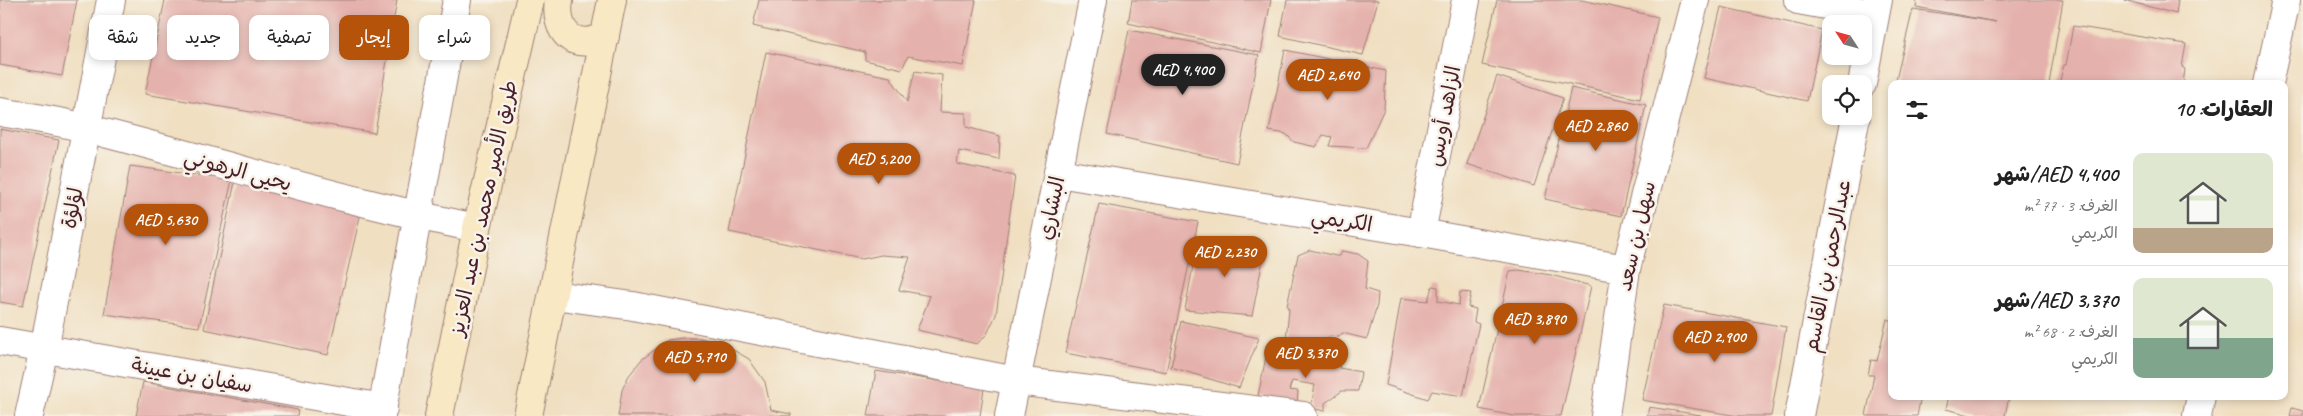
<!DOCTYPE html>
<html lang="ar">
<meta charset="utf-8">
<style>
:root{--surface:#fff;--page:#f2f2f2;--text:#222;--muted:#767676;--line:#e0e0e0;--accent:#b45309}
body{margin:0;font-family:Caveat,"Playpen Sans Arabic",sans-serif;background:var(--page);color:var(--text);direction:rtl;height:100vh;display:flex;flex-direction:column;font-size:19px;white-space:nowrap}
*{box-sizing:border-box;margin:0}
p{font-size:16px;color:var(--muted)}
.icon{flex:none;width:28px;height:28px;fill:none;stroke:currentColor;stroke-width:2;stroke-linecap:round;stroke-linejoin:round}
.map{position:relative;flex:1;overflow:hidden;direction:ltr}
.drawer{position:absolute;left:1888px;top:80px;width:400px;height:320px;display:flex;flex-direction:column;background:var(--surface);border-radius:10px;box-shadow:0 2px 8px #0003;direction:rtl}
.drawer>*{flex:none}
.top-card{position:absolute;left:15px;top:15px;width:475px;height:45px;direction:rtl;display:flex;gap:10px}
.needle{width:32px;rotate:306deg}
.fabs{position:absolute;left:1822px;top:15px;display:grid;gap:10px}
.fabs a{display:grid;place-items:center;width:50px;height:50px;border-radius:10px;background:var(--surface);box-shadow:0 2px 8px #0003;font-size:25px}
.price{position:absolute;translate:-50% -42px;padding:0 11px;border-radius:18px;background:var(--accent);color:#fff;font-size:16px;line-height:32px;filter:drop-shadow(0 1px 2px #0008)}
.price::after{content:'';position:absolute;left:50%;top:30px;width:15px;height:11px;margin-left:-8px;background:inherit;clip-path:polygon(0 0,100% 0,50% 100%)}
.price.selected{background:#222;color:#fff}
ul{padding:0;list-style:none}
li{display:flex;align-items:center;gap:15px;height:125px;padding:0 15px}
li+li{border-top:1px solid var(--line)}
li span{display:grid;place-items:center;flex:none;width:140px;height:100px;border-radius:10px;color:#555}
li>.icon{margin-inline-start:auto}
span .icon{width:60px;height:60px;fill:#fffc;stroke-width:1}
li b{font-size:21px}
h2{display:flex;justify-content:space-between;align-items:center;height:60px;padding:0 15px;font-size:21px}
.tag{padding:0 18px;border-radius:10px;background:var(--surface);box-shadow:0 2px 8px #0003;font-size:18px;line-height:45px}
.tag.selected{background:var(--accent);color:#fff}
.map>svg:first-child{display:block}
.building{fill:#e5b1ac}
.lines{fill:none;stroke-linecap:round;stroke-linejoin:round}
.pedestrian-casing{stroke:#9d7f76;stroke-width:30}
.minor-casing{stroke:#9d7f76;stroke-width:30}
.secondary-casing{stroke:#9d7f76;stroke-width:30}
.pedestrian{stroke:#fff;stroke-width:28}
.minor{stroke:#fff;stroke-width:28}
.secondary{stroke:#f8e8c3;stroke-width:28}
.labels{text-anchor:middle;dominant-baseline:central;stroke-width:5;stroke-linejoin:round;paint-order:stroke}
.street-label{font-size:21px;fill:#4a1f2b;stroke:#f7f3e8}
</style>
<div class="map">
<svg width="2303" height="416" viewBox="0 0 2303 416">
<rect width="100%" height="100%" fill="#f7f3e8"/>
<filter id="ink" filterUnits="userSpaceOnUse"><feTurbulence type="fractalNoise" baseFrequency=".02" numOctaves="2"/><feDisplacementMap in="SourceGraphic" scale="10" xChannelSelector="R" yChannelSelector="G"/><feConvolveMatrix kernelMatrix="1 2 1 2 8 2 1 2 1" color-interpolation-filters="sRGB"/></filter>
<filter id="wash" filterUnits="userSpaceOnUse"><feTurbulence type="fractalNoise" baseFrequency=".0096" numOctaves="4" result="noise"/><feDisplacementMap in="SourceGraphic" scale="20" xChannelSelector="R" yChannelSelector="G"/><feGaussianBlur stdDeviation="1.12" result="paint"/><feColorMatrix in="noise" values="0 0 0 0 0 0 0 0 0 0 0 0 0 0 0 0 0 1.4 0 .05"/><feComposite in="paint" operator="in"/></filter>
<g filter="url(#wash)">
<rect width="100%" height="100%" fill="#f0dfc1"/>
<g id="blocks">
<g class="building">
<polygon points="0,0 77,0 62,76 0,65"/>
<polygon points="165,0 397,0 375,133 145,94"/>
<polygon points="759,0 976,0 963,66 908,56 902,69 865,60 865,52 753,26"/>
<polygon points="1132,0 1271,0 1261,53 1128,23"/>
<polygon points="1287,0 1378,0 1363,55 1280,36"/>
<polygon points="1497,0 1582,0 1658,17 1640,99 1482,65"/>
<polygon points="1917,0 2063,0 2049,84 1895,84 1913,9 1996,22 1916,7"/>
<polygon points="2124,0 2178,0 2176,14"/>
<polygon points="1721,7 1822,30 1807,101 1704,78"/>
<polygon points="2073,26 2186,44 2182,67 2185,69 2183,84 2059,84 2064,65 2066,65"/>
<polygon points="1129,30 1259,55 1237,163 1107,134"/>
<polygon points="1285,50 1386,71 1384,109 1366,148 1329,146 1332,137 1323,135 1316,147 1294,142 1286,134 1269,131"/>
<polygon points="766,52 890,77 907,102 915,71 942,75 940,112 966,113 966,127 1000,136 999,159 959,151 957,164 1015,176 996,315 987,334 977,344 917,330 930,296 899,290 910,257 881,255 862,259 729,232"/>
<polygon points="1497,76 1563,98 1534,186 1467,164"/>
<polygon points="1571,88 1646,105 1621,216 1545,199"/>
<polygon points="0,129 59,140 23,306 0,302"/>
<polygon points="130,166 232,180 199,327 104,314"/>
<polygon points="236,177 362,208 328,355 204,329"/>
<polygon points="1099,204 1198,222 1166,372 1065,353"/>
<polygon points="1198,238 1265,249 1252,316 1185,310"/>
<polygon points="1310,250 1336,256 1340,256 1342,251 1358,254 1368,261 1365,289 1378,293 1377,305 1367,339 1342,333 1339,337 1330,336 1319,346 1286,339 1289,310 1287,306 1298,255"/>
<polygon points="1519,270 1551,275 1591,286 1561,416 1514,416 1479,409 1510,271"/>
<polygon points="1432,286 1438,287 1438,301 1459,305 1460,292 1471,293 1468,307 1476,309 1474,322 1479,324 1463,396 1432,391 1428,399 1386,385 1401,298 1428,301"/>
<polygon points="1664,305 1786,327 1771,416 1738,416 1642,400"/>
<polygon points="1887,319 1891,320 1891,396 1921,396 1917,416 1866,416 1874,375 1868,375 1871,360 1877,361"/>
<polygon points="1181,321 1259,338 1239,388 1171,367"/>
<polygon points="682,338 700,338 721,343 749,359 765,382 771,410 791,414 791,416 618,416 622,390 628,377 641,360 668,340"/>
<polygon points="1267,352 1334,363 1332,360 1334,356 1339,358 1339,368 1361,372 1358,391 1342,391 1325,403 1325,411 1311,408 1315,385 1292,381 1289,390 1298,391 1297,404 1258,396"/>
<polygon points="876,371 984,388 980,416 868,416"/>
<polygon points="143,382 298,410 297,416 136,416"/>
<polygon points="1949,396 2009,396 2005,416 1974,416 1946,409"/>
<polygon points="1649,407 1701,415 1700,416 1647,416"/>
<polygon points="2292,408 2303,411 2303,416 2290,416"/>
</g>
</g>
</g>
<g filter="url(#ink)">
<use href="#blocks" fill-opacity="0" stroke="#9d7f76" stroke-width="1"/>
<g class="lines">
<defs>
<polyline id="pedestrian" points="381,416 457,0"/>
<g id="minor">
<polyline points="1798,0 1875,14"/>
<polyline points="1862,84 1878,0"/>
<polyline points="2268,84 2286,0"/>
<path d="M0,112C30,117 60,121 89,129C219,162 346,202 477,228"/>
<polyline points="1058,173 1421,233 1626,269"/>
<polyline points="1421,233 1466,0"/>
<polyline points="554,295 633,306 1016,381 1303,416"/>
<polyline points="0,341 383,408"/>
<polyline points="29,416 44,349 111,0"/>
<polyline points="1009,416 1093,0"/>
<polyline points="1605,416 1626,269 1695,0"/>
<polyline points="1799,416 1856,116"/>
<polyline points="2197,416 2201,396"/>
</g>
<g id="secondary">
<path d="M559,0C554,32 574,52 605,36"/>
<polyline points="439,416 477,228 530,0"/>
<polyline points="528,416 612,0"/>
</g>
</defs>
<use href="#pedestrian" class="pedestrian-casing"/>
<use href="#minor" class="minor-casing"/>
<use href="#secondary" class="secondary-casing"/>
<use href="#pedestrian" class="pedestrian"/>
<use href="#minor" class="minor"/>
<use href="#secondary" class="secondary"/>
</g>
</g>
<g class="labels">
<g class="street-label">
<text transform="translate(1444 116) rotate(-79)">الزاهد أويس</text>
<text transform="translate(238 170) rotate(15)">يحيى الرهوني</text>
<text transform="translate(72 208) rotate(-79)">لؤلؤة</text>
<text transform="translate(483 208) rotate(-78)">طريق الأمير محمد بن عبد العزيز</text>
<text transform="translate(1051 208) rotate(-78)">البشاري</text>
<text transform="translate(1342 220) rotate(9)">الكريمي</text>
<text transform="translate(1636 236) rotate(-77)">سهل بن سعد</text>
<text transform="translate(1827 266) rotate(-79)">عبدالرحمن بن القاسم</text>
<text transform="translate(192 375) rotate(10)">سفيان بن عيينة</text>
</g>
</g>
</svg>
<div class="fabs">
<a><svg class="needle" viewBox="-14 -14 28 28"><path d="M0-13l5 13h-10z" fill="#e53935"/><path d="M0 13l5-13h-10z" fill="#767676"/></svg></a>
<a><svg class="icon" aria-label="locate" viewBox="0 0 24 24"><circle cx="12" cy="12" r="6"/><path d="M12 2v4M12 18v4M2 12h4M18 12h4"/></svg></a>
</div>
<b class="price selected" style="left:1183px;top:96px">AED 4,400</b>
<b class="price" style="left:1328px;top:101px">AED 2,640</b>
<b class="price" style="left:1596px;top:152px">AED 2,860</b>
<b class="price" style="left:879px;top:185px">AED 5,200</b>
<b class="price" style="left:166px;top:246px">AED 5,630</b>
<b class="price" style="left:1225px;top:278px">AED 2,230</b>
<b class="price" style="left:1535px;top:345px">AED 3,890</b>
<b class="price" style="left:1715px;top:363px">AED 2,900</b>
<b class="price" style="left:1306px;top:379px">AED 3,370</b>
<b class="price" style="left:695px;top:383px">AED 5,710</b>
<div class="top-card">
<a class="tag">شراء</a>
<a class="tag selected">إيجار</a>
<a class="tag">تصفية</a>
<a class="tag">جديد</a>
<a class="tag">شقة</a>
</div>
<section class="drawer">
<h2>العقارات: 10<svg class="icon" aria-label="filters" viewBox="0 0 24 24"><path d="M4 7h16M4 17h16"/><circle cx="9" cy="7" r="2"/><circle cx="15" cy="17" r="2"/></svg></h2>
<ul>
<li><span style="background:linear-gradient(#dfe7d0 75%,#b9a48a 0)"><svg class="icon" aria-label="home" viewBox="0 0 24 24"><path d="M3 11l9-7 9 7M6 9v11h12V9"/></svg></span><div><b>AED 4,400/شهر</b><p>الغرف: 3 · 77 m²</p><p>الكريمي</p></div></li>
<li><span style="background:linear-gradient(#dfe7d0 60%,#7fa58c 0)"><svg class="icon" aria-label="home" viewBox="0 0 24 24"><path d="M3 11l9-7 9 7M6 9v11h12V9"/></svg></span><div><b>AED 3,370/شهر</b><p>الغرف: 2 · 68 m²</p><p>الكريمي</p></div></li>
</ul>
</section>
</div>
